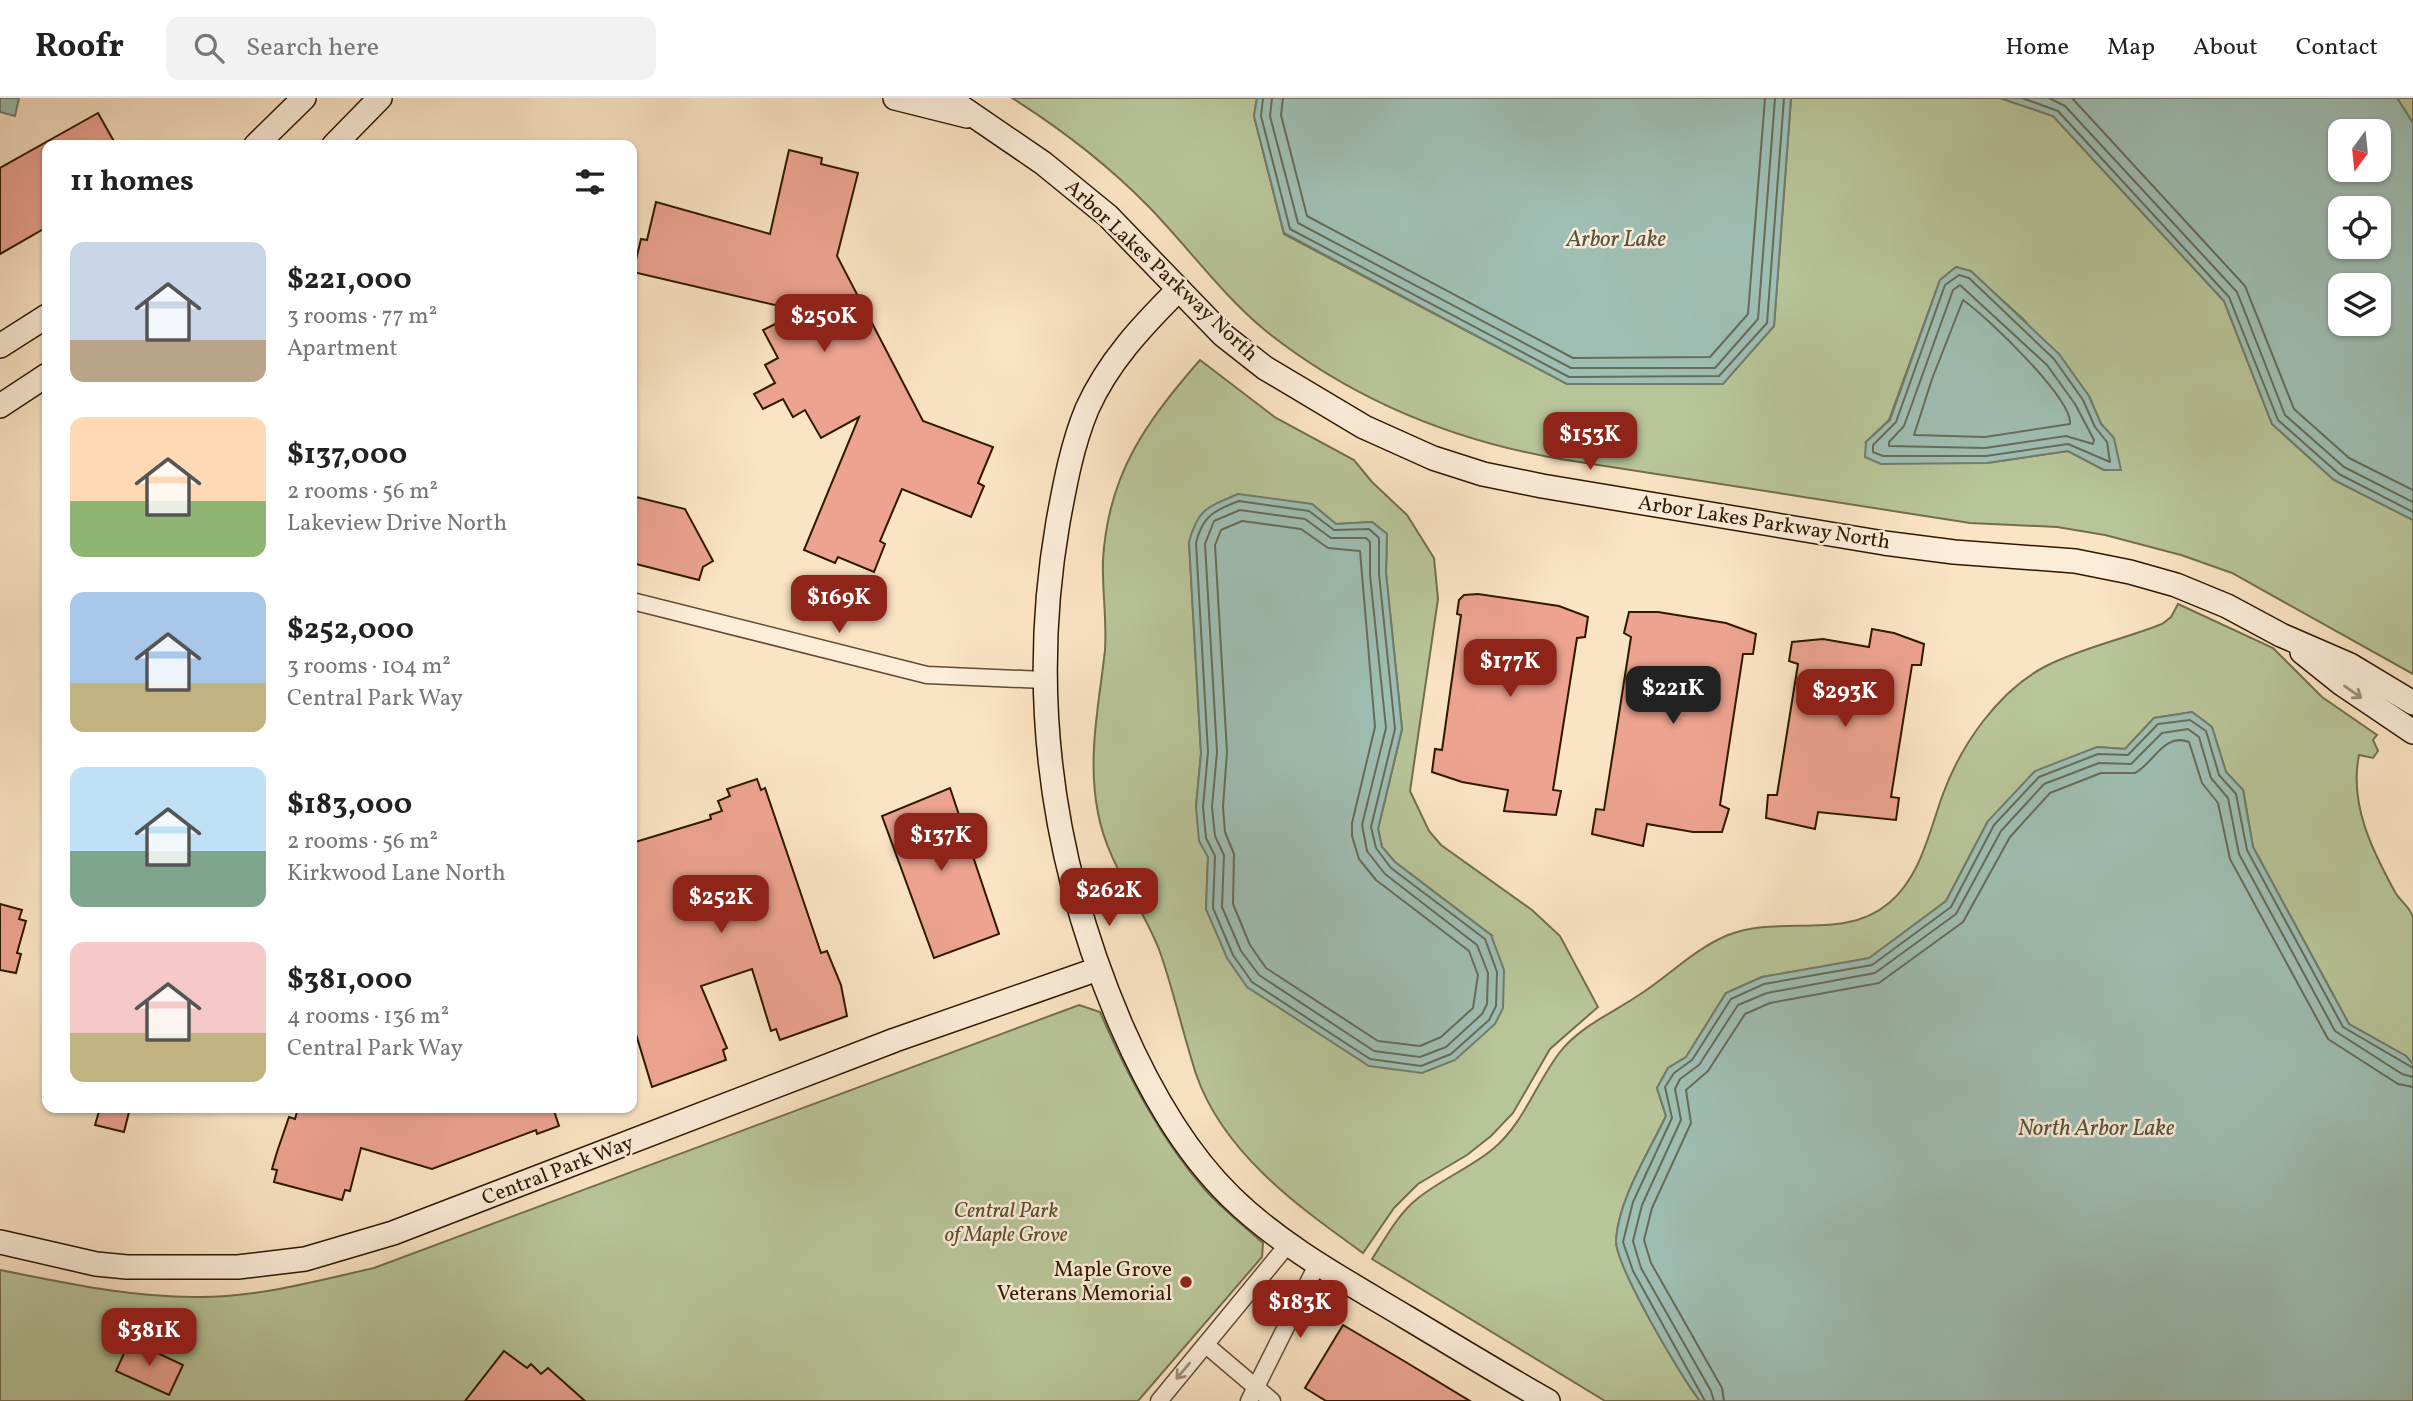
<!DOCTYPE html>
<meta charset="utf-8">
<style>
:root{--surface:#fff;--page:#f2f2f2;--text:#222;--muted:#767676;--line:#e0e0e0;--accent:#8f2418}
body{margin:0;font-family:Vollkorn,serif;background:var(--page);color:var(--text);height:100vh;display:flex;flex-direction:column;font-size:26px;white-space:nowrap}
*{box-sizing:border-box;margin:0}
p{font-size:23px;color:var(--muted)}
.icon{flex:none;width:38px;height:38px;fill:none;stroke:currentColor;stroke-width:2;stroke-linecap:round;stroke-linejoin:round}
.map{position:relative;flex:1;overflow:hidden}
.panel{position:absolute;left:42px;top:42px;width:595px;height:973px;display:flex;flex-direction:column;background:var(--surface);border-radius:14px;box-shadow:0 2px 5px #0004}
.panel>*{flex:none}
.needle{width:46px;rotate:195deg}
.buttons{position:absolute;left:2328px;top:21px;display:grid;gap:14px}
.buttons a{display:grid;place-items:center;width:63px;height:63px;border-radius:14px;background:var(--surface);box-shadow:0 2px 5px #0004;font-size:35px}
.price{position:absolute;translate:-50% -60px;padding:0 16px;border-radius:14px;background:var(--accent);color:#fff;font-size:23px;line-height:46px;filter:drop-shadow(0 2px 4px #0008)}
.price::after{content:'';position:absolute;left:50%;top:42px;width:21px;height:16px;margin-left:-10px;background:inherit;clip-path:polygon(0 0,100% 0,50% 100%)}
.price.selected{background:#222;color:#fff}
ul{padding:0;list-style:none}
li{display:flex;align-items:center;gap:21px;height:175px;padding:0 28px}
li span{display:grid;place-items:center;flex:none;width:196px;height:140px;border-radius:14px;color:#555}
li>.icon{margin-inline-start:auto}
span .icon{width:84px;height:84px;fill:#fffc;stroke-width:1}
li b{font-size:30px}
h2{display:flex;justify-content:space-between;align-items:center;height:84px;padding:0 28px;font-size:30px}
header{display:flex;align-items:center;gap:42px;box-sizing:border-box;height:98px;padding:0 35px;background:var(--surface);border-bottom:2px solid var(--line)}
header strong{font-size:33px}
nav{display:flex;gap:38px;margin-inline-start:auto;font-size:24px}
.search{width:490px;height:63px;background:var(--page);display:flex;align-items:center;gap:18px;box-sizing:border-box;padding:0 24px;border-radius:14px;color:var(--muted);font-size:26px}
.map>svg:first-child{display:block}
.green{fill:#b8c599;stroke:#736e4c;stroke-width:2;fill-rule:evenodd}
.water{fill:#9fbfb4;stroke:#727c6c;stroke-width:2;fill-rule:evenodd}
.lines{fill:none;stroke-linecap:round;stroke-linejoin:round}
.shore{stroke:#666c5a;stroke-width:2}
.building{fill:#eda390;stroke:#2e1800;stroke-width:2}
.street-casing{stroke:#614b31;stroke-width:19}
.secondary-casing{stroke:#2e1800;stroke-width:26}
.street{stroke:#fcedd9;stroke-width:16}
.secondary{stroke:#fcedd9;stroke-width:23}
.oneway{stroke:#9f8d77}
.poi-dot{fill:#8f2418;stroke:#fcedd9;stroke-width:2.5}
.labels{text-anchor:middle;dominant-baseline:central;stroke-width:5;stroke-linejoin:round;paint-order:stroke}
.street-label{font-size:21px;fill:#2e1800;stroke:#fcedd9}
.park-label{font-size:21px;font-style:italic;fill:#574c2e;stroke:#fcedd9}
.poi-label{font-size:21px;fill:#2e1800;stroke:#fcedd9;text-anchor:end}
.water-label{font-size:23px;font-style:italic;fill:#56523f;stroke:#fcedd9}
</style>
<header>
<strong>Roofr</strong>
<div class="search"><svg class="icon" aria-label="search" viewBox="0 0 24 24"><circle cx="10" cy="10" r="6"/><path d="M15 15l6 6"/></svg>Search here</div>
<nav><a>Home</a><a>Map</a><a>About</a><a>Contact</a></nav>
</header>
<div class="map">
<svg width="2413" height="1303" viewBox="0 0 2413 1303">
<rect width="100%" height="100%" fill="#fbe4c4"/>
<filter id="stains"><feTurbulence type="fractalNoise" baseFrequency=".00286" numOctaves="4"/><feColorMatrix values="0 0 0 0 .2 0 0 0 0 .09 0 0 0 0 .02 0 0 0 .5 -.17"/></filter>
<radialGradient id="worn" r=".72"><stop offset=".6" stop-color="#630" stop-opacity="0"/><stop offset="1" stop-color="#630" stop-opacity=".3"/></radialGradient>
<g class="green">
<path d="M1012,0H1257L1254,18L1284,136L1567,286H1722L1774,228L1791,0H2000L2053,18L2224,203L2272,326L2334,382L2413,422V576L2232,475L2181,457L2105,437L2057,429L1970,425L1560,361C1451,342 1353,302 1266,233C1223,198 1188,149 1149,109C1109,68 1061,31 1012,0ZM1956,169L1971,174L2023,221L2089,298L2101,326L2114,340L2104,372L2068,353L1987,365L1946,363L1866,344L1889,322L1940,182Z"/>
<polygon points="2397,0 2413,0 2413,25"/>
<path d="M1200,262L1276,320L1354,362L1372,384L1407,417L1434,460L1438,501L1410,693L1429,733L1441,747L1532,812L1560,838L1598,909L1550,951L1513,1015L1491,1038L1467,1057L1418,1086L1394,1110L1363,1155C1299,1109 1223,1055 1196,976C1183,936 1174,894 1160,854C1142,806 1108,768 1098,715C1087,659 1099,607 1105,552C1107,522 1102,492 1103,462C1108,376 1146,324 1200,262ZM1312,406L1336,426L1372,424L1387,436L1386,475L1402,631L1378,731L1382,749L1395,764L1491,837L1206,811L1208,759L1196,709L1201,655L1189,444Z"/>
<path d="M2178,506L2273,550L2322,599L2377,637L2373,642L2378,653L2373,660L2359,657C2349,706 2372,752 2395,794C2400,803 2412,811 2413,820C2413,864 2413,920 2413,966L2406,958L2349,926L2253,749L2243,692L2226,674L2212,629L2192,614L2154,620L2125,651L2097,649L1988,723L1946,803L1869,861L1762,879L1726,895L1686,959L1668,970L1657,990L1666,1018C1648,1056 1619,1100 1616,1142C1615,1167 1682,1281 1700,1303H1605L1372,1161C1385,1141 1398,1116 1417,1101C1440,1082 1470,1070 1493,1051C1524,1025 1536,985 1560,954C1579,929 1614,914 1639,897C1669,878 1694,851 1728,837C1779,816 1843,844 1889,805C1921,778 1929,734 1943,696C1961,647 1998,593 2046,568C2081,550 2124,541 2162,526L2171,519Z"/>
<path d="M1079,907L1100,914C1128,978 1160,1041 1207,1094C1224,1112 1244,1128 1263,1145L1262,1159L1138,1303H0V1172C66,1185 133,1200 200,1199C259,1199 317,1183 374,1170Z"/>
</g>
<g class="water">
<polygon points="0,0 19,0 15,18 0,14"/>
<polygon points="1257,0 1791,0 1774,228 1723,286 1567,286 1284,135 1254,18"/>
<path d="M2000,0H2397L2413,25V422L2334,382L2272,326L2224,203L2053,18ZM2340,33H2378V72H2340ZM2340,110H2378V149H2340ZM2378,187V226H2340V187Z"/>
<polygon points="1956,169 1971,173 2059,256 2089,298 2101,326 2114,340 2121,372 2104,372 2068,353 1987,365 1881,366 1865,359 1866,344 1890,322 1940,182"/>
<path d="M1238,396L1312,406L1336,426L1372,424L1387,436L1386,475L1402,631L1378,731L1382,749L1395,764L1491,837L1504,872L1503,910L1495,926L1455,962L1422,975L1369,968L1247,889L1227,860L1206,811L1208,759L1199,743L1196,709L1201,655L1189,444C1198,410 1208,409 1238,396Z"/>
<path d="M2192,614L2212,629L2226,674L2243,692L2253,749L2349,926L2406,958L2413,966V1303H1700C1682,1281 1615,1167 1616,1142C1619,1100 1648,1056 1666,1018L1657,990L1668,970L1686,959L1726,895L1762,879L1869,860L1946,803L1988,723L2035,673L2097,649L2125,651L2154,620Z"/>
</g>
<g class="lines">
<g class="shore">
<polyline points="1263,0 1261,18 1290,131 1569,279 1719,278 1767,225 1784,0"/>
<polyline points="1272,0 1270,18 1298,125 1571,270 1715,270 1758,221 1775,0"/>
<polyline points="1283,0 1281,17 1307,118 1573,260 1710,259 1748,216 1765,0"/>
<polyline points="2022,0 2058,13 2229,199 2278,322 2339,376 2413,414"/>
<polyline points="2049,0 2065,8 2237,194 2285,317 2344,369 2413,404"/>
<polyline points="2072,0 2245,188 2294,311 2349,360 2413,392"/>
<polygon points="1959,177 1969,180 2054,261 2083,302 2095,329 2107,344 2110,364 2068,346 1986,358 1883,358 1873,354 1873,347 1896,324 1945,187"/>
<polygon points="1960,187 2047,267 2075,306 2094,342 2093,346 2066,338 1985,350 1889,348 1889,344 1904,328 1953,192"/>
<path d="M1963,202C1986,218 2073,301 2070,326L1985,339L1914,337L1932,281Z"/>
<path d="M1239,403L1309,413L1334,432L1369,431L1379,440V476L1395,631L1371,729L1376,750L1391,770L1485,841L1497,874L1496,908L1489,922L1451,956L1421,968L1370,961L1252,884L1233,857L1213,810L1215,758L1206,740L1203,709L1208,654L1196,445C1202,418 1215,412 1239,403Z"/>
<polygon points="1240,412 1305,421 1331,440 1366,440 1370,444 1370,477 1386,630 1362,727 1367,753 1385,776 1477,847 1488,875 1487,906 1482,916 1446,949 1420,959 1374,953 1259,877 1241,853 1222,809 1224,757 1215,738 1212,709 1217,654 1205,446 1214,423"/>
<polygon points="1242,423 1301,431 1328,450 1360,453 1375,629 1352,725 1352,738 1359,761 1376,782 1469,853 1478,877 1473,910 1441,939 1420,948 1378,943 1266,870 1250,847 1233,806 1234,756 1225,734 1223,709 1227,654 1215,447 1221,432"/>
<polyline points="1705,1303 1633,1173 1623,1144 1633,1104 1672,1020 1665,989 1674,975 1692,962 1731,901 1764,886 1872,867 1951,809 1994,727 2039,679 2098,656 2128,657 2158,626 2190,622 2206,633 2219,677 2236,696 2247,752 2343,929 2413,970"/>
<polyline points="1714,1303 1711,1293 1641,1170 1633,1143 1642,1107 1681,1022 1675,991 1680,981 1699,967 1738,907 1767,895 1875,875 1956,816 2001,733 2044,686 2099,665 2131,666 2162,635 2188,631 2199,639 2211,680 2228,700 2239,756 2335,933 2402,976 2413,979"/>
<path d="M1724,1303L1722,1290L1651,1165L1644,1142L1652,1110L1691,1025L1686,992L1708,973L1745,916L1770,905L1879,885L1963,824L2010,739L2050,695L2101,675H2135C2153,666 2164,634 2189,644L2202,685L2218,705L2230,761L2328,941L2398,986L2413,989"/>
</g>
</g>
<g class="building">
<polygon points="98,15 116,47 47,47 47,129 0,156 0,70"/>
<polygon points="789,52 822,60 821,66 858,75 837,158 923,323 993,349 978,385 984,388 971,419 902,391 880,443 885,446 874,474 838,459 835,465 804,452 859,319 821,340 805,312 793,319 783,301 763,311 754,296 775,285 765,267 778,260 763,232 801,213 633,174 641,141 647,142 656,104 770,136"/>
<polygon points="632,398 685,411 713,463 703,469 699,482 632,465"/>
<polygon points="1478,496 1559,508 1588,519 1585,539 1577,540 1553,692 1561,693 1556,717 1504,713 1508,692 1462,684 1432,674 1435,651 1442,652 1461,517 1457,516 1459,502 1464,497"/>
<polygon points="1629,514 1658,514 1726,525 1756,536 1753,556 1743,556 1720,707 1729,711 1722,734 1693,734 1647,726 1643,748 1592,736 1596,711 1604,712 1631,539 1624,535"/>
<polygon points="1872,531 1894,535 1924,546 1921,567 1912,567 1891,699 1899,700 1896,722 1818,714 1815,731 1766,720 1768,697 1777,697 1798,566 1789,563 1792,544 1823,541 1869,549"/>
<polygon points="757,681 761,692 765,690 821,855 827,853 841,887 847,918 780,942 776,931 771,933 752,871 701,888 727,950 723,952 726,962 652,989 632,923 632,745 711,721 710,717 722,713 718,703 730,698 727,691"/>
<polygon points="950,690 999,836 934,860 882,718"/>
<polygon points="0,806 22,812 19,821 26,823 17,855 21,856 16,875 0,872"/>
<polygon points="100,1010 130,1010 124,1034 95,1027"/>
<polygon points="298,1010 553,1010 559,1028 537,1036 536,1032 432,1071 361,1050 350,1093 345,1092 342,1102 274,1084 277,1072 272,1071 277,1054 289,1019 295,1021"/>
<polygon points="1343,1227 1404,1263 1470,1303 1326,1303 1305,1290"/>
<polygon points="130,1242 183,1267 169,1297 116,1273"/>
<polygon points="504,1253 527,1270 531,1266 541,1276 548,1270 585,1303 465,1303"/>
</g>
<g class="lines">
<defs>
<g id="street">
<polyline points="632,503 927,577 1044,582"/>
<polyline points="1206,1247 1272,1303"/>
<polyline points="1159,1303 1289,1145"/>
<polyline points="1249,1303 1318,1165"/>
</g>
<g id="secondary">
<polyline points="895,0 967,18"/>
<polyline points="948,0 1043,65 1108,118 1223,237 1265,270 1364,329 1433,360 1483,376 1542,388 1884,445 1954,454 2075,463 2130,474 2176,487 2227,508 2281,537 2350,567 2413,605"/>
<polyline points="256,47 304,0"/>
<polyline points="334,47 380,0"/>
<path d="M1178,192C1142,228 1108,264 1087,311C1072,347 1065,386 1058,424C1028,597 1052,766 1121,927C1148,989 1182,1051 1231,1099C1281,1148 1346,1183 1406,1219C1453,1247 1500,1276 1548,1303"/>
<polyline points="0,248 47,218"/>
<polyline points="0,308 47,277"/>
<polyline points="2302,554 2342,586 2413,634"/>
<polyline points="0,1144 96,1166 127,1169 238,1169 305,1161 393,1135 895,942 1098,871"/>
</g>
</defs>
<use href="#street" class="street-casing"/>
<use href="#secondary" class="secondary-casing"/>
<use href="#street" class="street"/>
<use href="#secondary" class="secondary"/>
</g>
<defs><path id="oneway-shaft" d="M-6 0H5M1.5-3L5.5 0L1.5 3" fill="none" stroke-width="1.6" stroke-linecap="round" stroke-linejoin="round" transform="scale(1.75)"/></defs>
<g class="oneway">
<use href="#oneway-shaft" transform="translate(2353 594) rotate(35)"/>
<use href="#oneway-shaft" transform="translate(1183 1273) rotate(130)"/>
</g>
<circle class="poi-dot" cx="1186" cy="1184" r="7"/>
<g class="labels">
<g class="street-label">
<text transform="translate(1161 173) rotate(43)">Arbor Lakes Parkway North</text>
<text transform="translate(1764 425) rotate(9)">Arbor Lakes Parkway North</text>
<text transform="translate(558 1073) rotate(-21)">Central Park Way</text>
</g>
<g class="park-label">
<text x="1006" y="1113">Central Park<tspan x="1006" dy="24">of Maple Grove</tspan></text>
</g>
<g class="poi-label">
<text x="1172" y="1172">Maple Grove<tspan x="1172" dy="24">Veterans Memorial</tspan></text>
</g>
<g class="water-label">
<text x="1616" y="142">Arbor Lake</text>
<text x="2096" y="1031">North Arbor Lake</text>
</g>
</g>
<rect width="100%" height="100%" filter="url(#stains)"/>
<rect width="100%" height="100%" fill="url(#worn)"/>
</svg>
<div class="buttons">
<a><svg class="needle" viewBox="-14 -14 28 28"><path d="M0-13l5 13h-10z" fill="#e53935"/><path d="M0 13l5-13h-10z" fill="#767676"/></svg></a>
<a><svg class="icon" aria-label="locate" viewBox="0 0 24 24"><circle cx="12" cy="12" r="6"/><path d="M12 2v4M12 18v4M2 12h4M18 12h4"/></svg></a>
<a><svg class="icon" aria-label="layers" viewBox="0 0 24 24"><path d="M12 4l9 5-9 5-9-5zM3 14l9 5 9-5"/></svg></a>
</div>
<b class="price" style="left:824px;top:256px">$250K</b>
<b class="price" style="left:1590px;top:374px">$153K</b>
<b class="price" style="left:839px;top:537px">$169K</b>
<b class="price" style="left:1510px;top:601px">$177K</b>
<b class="price selected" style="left:1673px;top:628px">$221K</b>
<b class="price" style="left:1845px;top:631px">$293K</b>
<b class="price" style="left:941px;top:775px">$137K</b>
<b class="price" style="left:1109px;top:830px">$262K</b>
<b class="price" style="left:721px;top:837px">$252K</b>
<b class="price" style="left:1300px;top:1242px">$183K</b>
<b class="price" style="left:149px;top:1270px">$381K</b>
<section class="panel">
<h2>11 homes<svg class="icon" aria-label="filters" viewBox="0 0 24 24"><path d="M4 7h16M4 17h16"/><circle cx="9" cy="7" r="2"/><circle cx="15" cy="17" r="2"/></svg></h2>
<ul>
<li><span style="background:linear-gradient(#c9d6e8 70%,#b9a48a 0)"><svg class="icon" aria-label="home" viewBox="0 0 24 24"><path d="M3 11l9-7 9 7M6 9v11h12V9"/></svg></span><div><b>$221,000</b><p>3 rooms · 77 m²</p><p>Apartment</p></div></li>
<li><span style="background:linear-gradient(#ffd9b3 60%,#8fb573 0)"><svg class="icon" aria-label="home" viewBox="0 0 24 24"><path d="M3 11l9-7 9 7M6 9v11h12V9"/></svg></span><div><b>$137,000</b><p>2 rooms · 56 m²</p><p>Lakeview Drive North</p></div></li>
<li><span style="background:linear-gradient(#a9c7e8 65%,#c2b280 0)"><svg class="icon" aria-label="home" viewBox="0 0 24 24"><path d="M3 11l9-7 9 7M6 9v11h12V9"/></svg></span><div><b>$252,000</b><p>3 rooms · 104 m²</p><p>Central Park Way</p></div></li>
<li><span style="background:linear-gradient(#bfe0f5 60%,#7fa58c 0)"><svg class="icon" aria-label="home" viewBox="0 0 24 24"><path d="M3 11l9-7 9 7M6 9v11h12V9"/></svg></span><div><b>$183,000</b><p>2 rooms · 56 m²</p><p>Kirkwood Lane North</p></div></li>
<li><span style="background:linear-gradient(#f6c9c9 65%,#c2b280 0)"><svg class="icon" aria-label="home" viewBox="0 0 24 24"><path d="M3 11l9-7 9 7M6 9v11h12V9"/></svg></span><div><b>$381,000</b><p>4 rooms · 136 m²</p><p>Central Park Way</p></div></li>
</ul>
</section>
</div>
